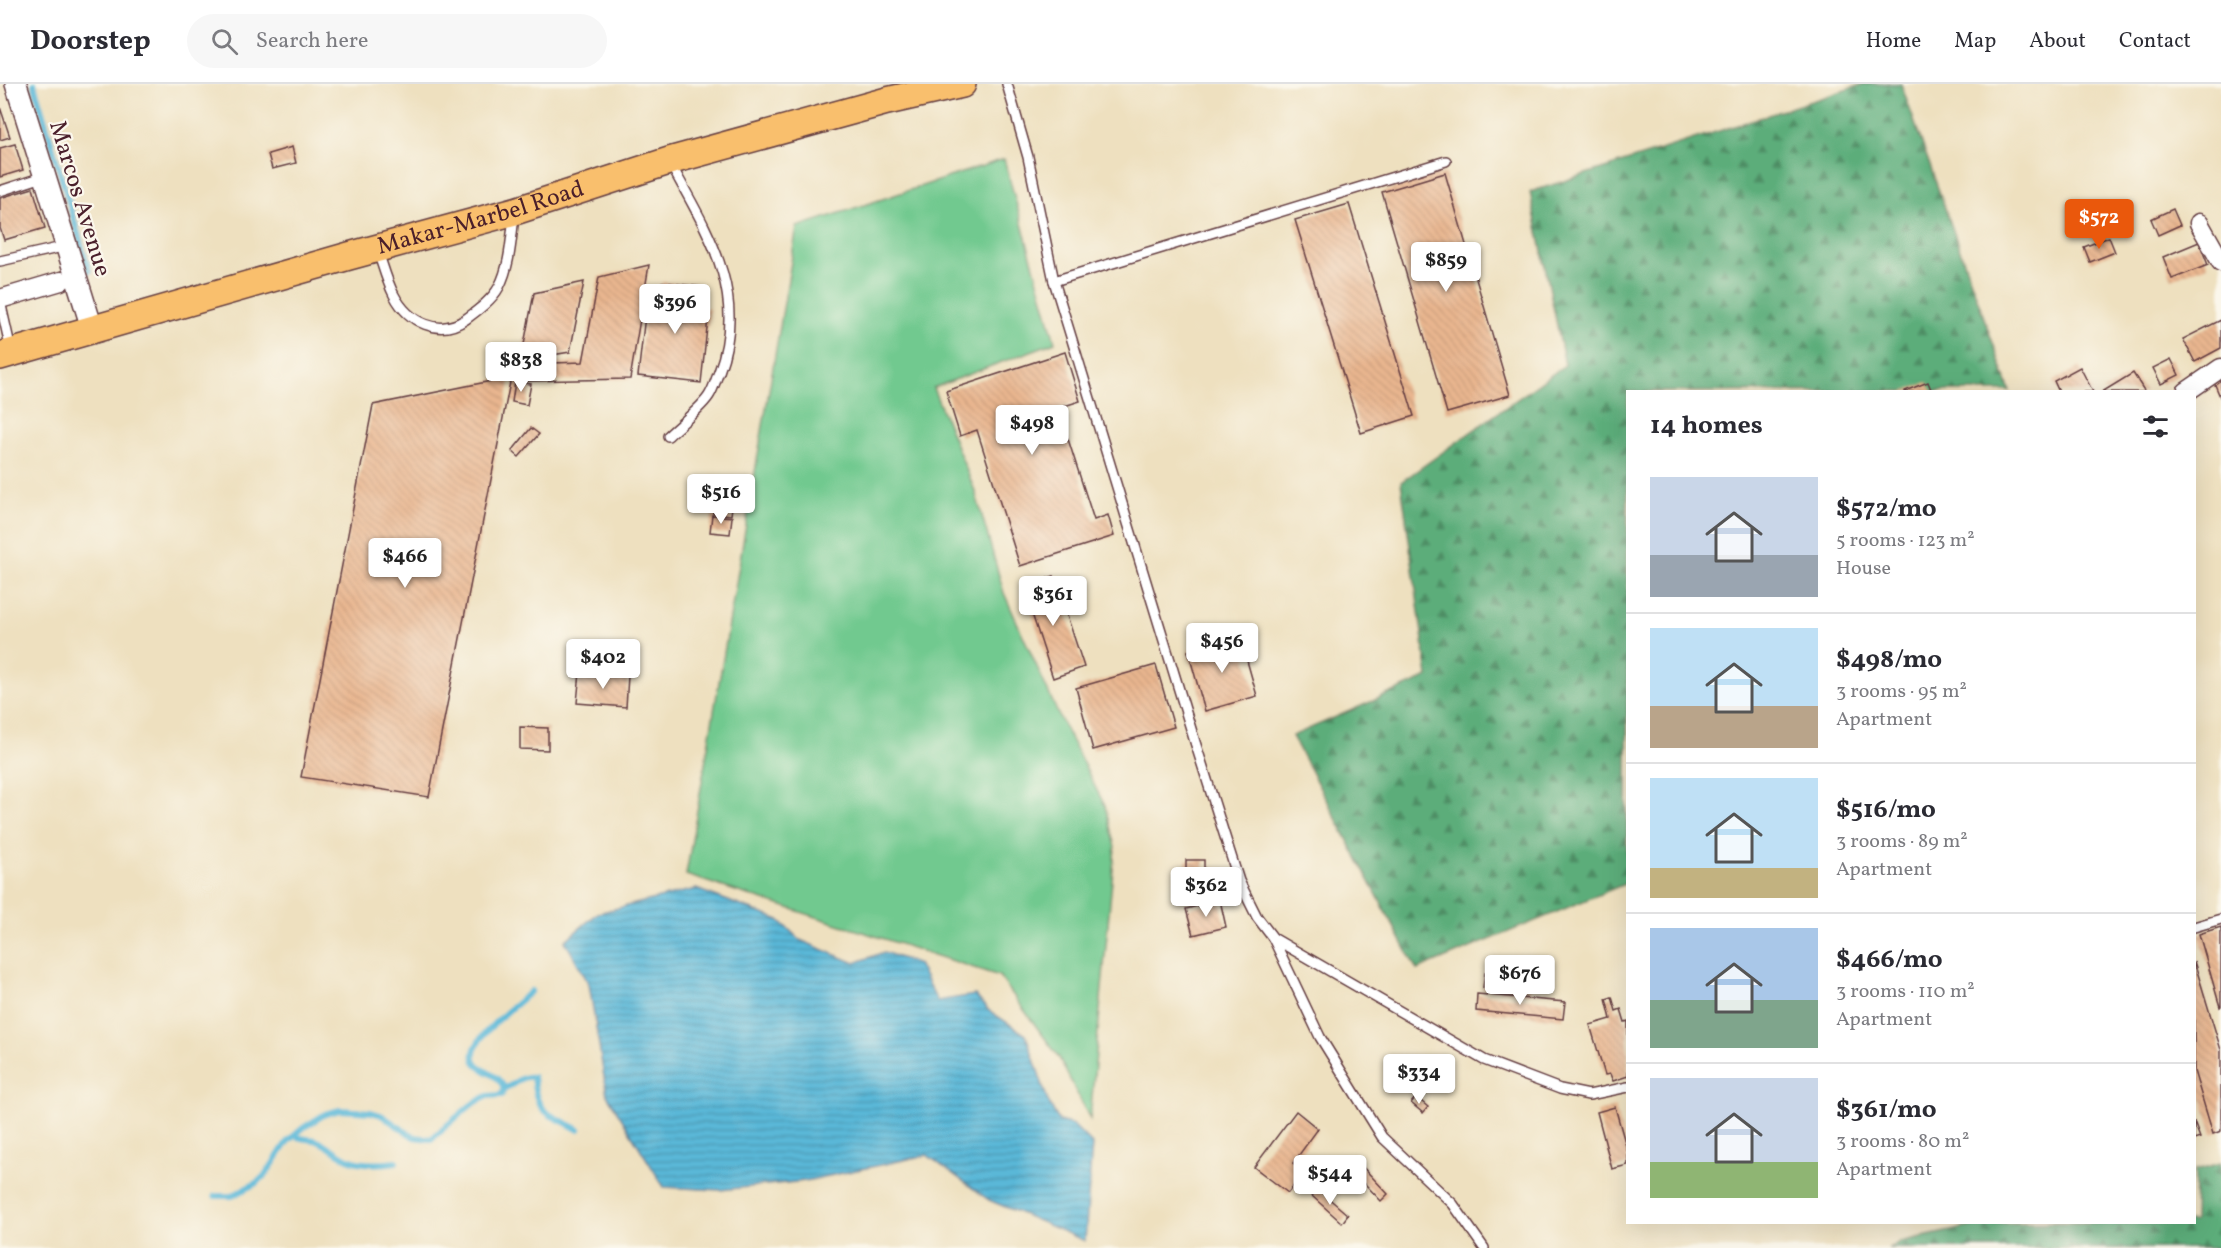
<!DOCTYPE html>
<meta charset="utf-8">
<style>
:root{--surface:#fff;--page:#f7f7f7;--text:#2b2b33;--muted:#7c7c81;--line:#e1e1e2;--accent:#ea580c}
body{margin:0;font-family:Vollkorn,serif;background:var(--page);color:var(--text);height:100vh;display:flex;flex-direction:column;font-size:22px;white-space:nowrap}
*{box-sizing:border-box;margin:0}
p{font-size:20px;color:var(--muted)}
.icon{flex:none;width:33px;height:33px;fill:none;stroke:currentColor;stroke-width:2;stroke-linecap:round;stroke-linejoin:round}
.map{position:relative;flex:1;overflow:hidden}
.side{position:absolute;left:1626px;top:306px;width:570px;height:834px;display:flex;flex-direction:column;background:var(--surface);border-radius:0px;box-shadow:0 6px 24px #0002}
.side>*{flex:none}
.price{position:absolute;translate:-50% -51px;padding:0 14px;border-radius:6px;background:#fff;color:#222;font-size:20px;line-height:39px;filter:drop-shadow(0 2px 3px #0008)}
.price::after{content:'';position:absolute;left:50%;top:36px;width:18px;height:14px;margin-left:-9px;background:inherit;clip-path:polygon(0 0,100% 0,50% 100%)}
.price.active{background:var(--accent);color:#fff}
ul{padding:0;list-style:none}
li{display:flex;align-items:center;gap:18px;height:150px;padding:0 24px}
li+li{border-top:2px solid var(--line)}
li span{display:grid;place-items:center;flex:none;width:168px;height:120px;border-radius:0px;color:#555}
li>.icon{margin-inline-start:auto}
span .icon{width:72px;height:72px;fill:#fffc;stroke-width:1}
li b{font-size:26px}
h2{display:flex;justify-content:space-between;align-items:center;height:72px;padding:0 24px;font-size:26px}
header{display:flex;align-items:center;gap:36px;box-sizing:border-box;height:84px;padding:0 30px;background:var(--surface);border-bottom:2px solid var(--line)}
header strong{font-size:28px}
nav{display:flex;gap:33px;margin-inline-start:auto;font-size:21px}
.search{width:420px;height:54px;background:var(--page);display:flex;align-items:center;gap:15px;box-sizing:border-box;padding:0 21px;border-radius:33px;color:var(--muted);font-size:22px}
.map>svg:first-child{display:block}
.grass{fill:#71c98f;stroke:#5e745d;stroke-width:1.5}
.forest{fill:url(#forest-firs);stroke:#536652;stroke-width:1.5}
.water{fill:url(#water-rules);stroke:#526c82;stroke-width:1.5}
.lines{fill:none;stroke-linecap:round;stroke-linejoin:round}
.stream{stroke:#5ab8d8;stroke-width:6}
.building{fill:url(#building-back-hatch)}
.service-casing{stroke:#633c41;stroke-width:12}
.minor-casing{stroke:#633c41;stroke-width:21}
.tertiary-casing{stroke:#633c41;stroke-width:24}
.primary-casing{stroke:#633c41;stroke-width:30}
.service{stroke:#fff;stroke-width:9}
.minor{stroke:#fff;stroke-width:18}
.tertiary{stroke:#fff;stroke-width:21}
.primary{stroke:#f9bf6d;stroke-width:27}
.labels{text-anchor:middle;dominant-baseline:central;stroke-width:4.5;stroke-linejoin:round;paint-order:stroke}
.street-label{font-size:24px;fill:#4a1f2b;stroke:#fbf7ec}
</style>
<header>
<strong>Doorstep</strong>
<div class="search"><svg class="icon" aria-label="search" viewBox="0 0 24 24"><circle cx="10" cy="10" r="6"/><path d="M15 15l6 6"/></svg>Search here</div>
<nav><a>Home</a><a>Map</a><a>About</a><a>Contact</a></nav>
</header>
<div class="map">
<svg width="2221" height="1164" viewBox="0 0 2221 1164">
<defs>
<pattern id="forest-firs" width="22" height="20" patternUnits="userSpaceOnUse" patternTransform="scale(1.5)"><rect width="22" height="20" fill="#5cad7a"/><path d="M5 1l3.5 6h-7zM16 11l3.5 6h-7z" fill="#4e8c64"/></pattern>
<pattern id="water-rules" width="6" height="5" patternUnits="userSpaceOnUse" patternTransform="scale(1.5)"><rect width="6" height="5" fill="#5ab8d8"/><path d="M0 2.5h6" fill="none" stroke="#4c95af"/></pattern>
<pattern id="building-back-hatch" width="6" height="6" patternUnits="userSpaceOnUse" patternTransform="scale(1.5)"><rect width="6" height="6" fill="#e9b68f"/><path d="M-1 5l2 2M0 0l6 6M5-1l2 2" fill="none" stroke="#c99c7c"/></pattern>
</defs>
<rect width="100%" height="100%" fill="#fbf7ec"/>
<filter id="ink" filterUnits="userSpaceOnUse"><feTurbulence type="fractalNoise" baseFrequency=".0167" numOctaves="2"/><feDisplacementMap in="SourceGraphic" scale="12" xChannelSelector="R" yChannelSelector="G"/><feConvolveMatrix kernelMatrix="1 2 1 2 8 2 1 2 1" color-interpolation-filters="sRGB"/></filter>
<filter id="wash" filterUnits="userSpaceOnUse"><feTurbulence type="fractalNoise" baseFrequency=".008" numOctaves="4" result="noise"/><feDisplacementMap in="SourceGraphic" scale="24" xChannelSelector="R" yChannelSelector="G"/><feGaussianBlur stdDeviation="1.35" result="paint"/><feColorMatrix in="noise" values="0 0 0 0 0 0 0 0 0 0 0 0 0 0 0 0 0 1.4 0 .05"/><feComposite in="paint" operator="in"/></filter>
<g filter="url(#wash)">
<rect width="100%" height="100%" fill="#eee0bf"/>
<polygon class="grass" points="1004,75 1055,258 933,304 975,407 1004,509 1059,632 1105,722 1115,763 1090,1035 1058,972 999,892 686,791 797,143"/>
<g class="forest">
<polygon points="1864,0 1901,0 2010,307 1628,308 1627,799 1417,886 1292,652 1428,593 1401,398 1565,281 1530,108"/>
<polygon points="2221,1079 2221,1164 1888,1164 1904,1157 1987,1139 2194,1138 2195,1086"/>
</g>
<polygon class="water" points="696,805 779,836 800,856 855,879 884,868 918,880 937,917 975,911 988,926 1026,951 1048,1017 1059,1037 1073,1041 1092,1060 1085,1157 989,1116 927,1071 805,1097 720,1106 664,1103 607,1011 589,900 565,857 598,829"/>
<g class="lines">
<g class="stream">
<polyline points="34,0 89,187"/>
<path d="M504,1004C515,1002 519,991 533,993C537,1034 549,1028 579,1046"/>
<path d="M296,1052C302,1056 308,1054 315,1056C327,1060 337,1070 348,1075C362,1081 381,1080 396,1078"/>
<path d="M215,1112H232L258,1098L267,1089L287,1058L303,1044L325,1030L340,1026L371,1028L381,1031L414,1053L431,1055L471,1021L487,1012L502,1011L504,1004C498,990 486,990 477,980C459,961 518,920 531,907"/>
</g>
</g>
<g id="blocks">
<g class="building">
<polygon points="0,23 10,53 0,56"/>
<polygon points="15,60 23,86 0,93 0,64"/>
<polygon points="292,63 296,79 272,85 268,70"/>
<polygon points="1445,89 1510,311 1447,329 1382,108"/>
<polygon points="33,104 45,144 4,156 0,144 0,114"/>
<polygon points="1349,120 1414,332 1361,349 1295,136"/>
<polygon points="2173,125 2180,141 2158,151 2151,135"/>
<polygon points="2109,153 2115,168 2090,178 2084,163"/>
<polygon points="2199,158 2208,181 2172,195 2163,173"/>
<polygon points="649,181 630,295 521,297 521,280 583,278 599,193"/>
<polygon points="584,198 570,268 521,276 534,209"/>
<polygon points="662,198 702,203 700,224 709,225 701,299 638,292 647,214 661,215"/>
<polygon points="2221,236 2221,264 2195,278 2183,255"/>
<polygon points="1065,268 1080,317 1058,324 1094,436 1108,431 1114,452 1020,482 977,346 960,352 946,307"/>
<polygon points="2171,275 2179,291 2161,300 2153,284"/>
<polygon points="2080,283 2093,308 2059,308 2054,297"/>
<polygon points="2133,289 2145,308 2102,308"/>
<polygon points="511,293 429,713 301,693 373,321"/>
<polygon points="2221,293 2221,315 2213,296"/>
<polygon points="515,298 531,300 527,321 512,318"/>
<polygon points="1928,298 1932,308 1905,308 1905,307"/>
<polygon points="531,344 539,350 519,373 512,367"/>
<polygon points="720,414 733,415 731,431 713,429 714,421 720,421"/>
<polygon points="712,431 732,433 730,450 710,448"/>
<polygon points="1054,492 1084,583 1053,594 1023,502"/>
<polygon points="1240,552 1257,612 1205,627 1188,567"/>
<polygon points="1156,581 1174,643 1093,666 1076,604"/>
<polygon points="580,588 628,592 626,623 577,619"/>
<polygon points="520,643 548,644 548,666 520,665"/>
<rect x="1186" y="776" width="18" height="42"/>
<polygon points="1220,816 1226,843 1193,851 1186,825"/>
<polygon points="2221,843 2221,922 2220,923 2199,850"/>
<polygon points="2194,877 2221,966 2221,1047 2213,1050 2194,987"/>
<polygon points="1485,889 1531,894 1530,909 1483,904"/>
<polygon points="1477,910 1565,918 1563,935 1476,927"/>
<polygon points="1612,913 1616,927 1621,925 1625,938 1628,937 1628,992 1613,997 1610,990 1605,991 1590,941 1611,935 1606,915"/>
<polygon points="1416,1013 1428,1023 1423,1029 1411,1019"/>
<polygon points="1615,1023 1628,1069 1628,1081 1612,1085 1597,1028"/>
<polygon points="1296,1027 1318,1045 1293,1079 1304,1088 1288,1109 1254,1083"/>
<polygon points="2194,1038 2200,1054 2194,1056"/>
<polygon points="1357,1077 1388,1110 1381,1117 1350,1084"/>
<polygon points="1318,1105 1348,1131 1342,1139 1312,1112"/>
</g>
</g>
</g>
<g filter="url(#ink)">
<use href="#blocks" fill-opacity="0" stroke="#633c41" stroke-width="1.5"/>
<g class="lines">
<defs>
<g id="service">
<polyline points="1007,0 1028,73 1054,197 1195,658 1239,797 1257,833 1273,854 1484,976 1560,1005 1589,1011 1628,1003"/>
<polyline points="0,107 46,92"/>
<path d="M378,168C383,182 387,198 394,211C408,238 439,254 466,235C477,227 492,216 499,203C510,182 511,156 514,132"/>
<polyline points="0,177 67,162"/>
<polyline points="1054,197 1446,77"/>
<polyline points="0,217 11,266"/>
<path d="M668,352C679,341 704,322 710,310C714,303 716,295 719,288C749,209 707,147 670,79"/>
<polyline points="2194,843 2221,835"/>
<polyline points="1273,854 1320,953 1382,1053 1453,1120 1484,1164"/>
</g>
<g id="minor">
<polyline points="2199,139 2221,178"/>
<polyline points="0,215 61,197"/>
<polyline points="2186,308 2221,284"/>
</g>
<polyline id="tertiary" points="16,0 92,244"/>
<g id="primary">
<path id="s1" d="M0,272L349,172L515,127L669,77L887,17L962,0"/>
</g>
</defs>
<use href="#service" class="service-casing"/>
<use href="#minor" class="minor-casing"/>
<use href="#tertiary" class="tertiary-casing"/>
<use href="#primary" class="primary-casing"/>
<use href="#service" class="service"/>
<use href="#minor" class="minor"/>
<use href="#tertiary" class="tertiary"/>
<use href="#primary" class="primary"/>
</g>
</g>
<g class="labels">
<g class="street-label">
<text transform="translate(79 115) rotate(73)">Marcos Avenue</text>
<text stroke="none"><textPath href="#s1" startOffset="500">Makar-Marbel Road</textPath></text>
</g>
</g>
</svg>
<b class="price active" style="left:2099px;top:166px">$572</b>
<b class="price" style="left:1446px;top:209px">$859</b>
<b class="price" style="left:675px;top:251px">$396</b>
<b class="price" style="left:521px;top:309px">$838</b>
<b class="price" style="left:1032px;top:372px">$498</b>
<b class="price" style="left:721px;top:441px">$516</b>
<b class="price" style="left:405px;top:505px">$466</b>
<b class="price" style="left:1053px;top:543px">$361</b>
<b class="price" style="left:1222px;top:590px">$456</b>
<b class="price" style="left:603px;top:606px">$402</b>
<b class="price" style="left:1206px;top:834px">$362</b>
<b class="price" style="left:1520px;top:922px">$676</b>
<b class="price" style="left:1419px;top:1021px">$334</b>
<b class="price" style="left:1330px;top:1122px">$544</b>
<section class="side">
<h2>14 homes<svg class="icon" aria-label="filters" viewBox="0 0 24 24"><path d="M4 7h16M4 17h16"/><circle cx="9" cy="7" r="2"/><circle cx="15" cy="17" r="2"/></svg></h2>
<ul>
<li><span style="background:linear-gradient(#c9d6e8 65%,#9aa5b1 0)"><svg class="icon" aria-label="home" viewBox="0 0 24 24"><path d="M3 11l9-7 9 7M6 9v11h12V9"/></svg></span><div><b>$572/mo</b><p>5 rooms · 123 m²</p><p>House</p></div></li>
<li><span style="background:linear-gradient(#bfe0f5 65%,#b9a48a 0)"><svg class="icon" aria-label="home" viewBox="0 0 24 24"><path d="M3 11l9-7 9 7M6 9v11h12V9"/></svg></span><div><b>$498/mo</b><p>3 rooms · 95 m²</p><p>Apartment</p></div></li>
<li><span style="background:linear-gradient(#bfe0f5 75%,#c2b280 0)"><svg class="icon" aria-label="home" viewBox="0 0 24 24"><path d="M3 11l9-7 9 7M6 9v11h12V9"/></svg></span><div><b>$516/mo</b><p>3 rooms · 89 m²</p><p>Apartment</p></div></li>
<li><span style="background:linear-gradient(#a9c7e8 60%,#7fa58c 0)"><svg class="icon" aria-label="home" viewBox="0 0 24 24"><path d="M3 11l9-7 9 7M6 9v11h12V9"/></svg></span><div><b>$466/mo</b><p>3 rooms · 110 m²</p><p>Apartment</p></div></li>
<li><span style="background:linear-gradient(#c9d6e8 70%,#8fb573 0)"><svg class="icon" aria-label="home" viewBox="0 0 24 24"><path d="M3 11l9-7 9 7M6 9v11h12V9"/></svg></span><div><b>$361/mo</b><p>3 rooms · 80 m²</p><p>Apartment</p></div></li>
</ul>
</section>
</div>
